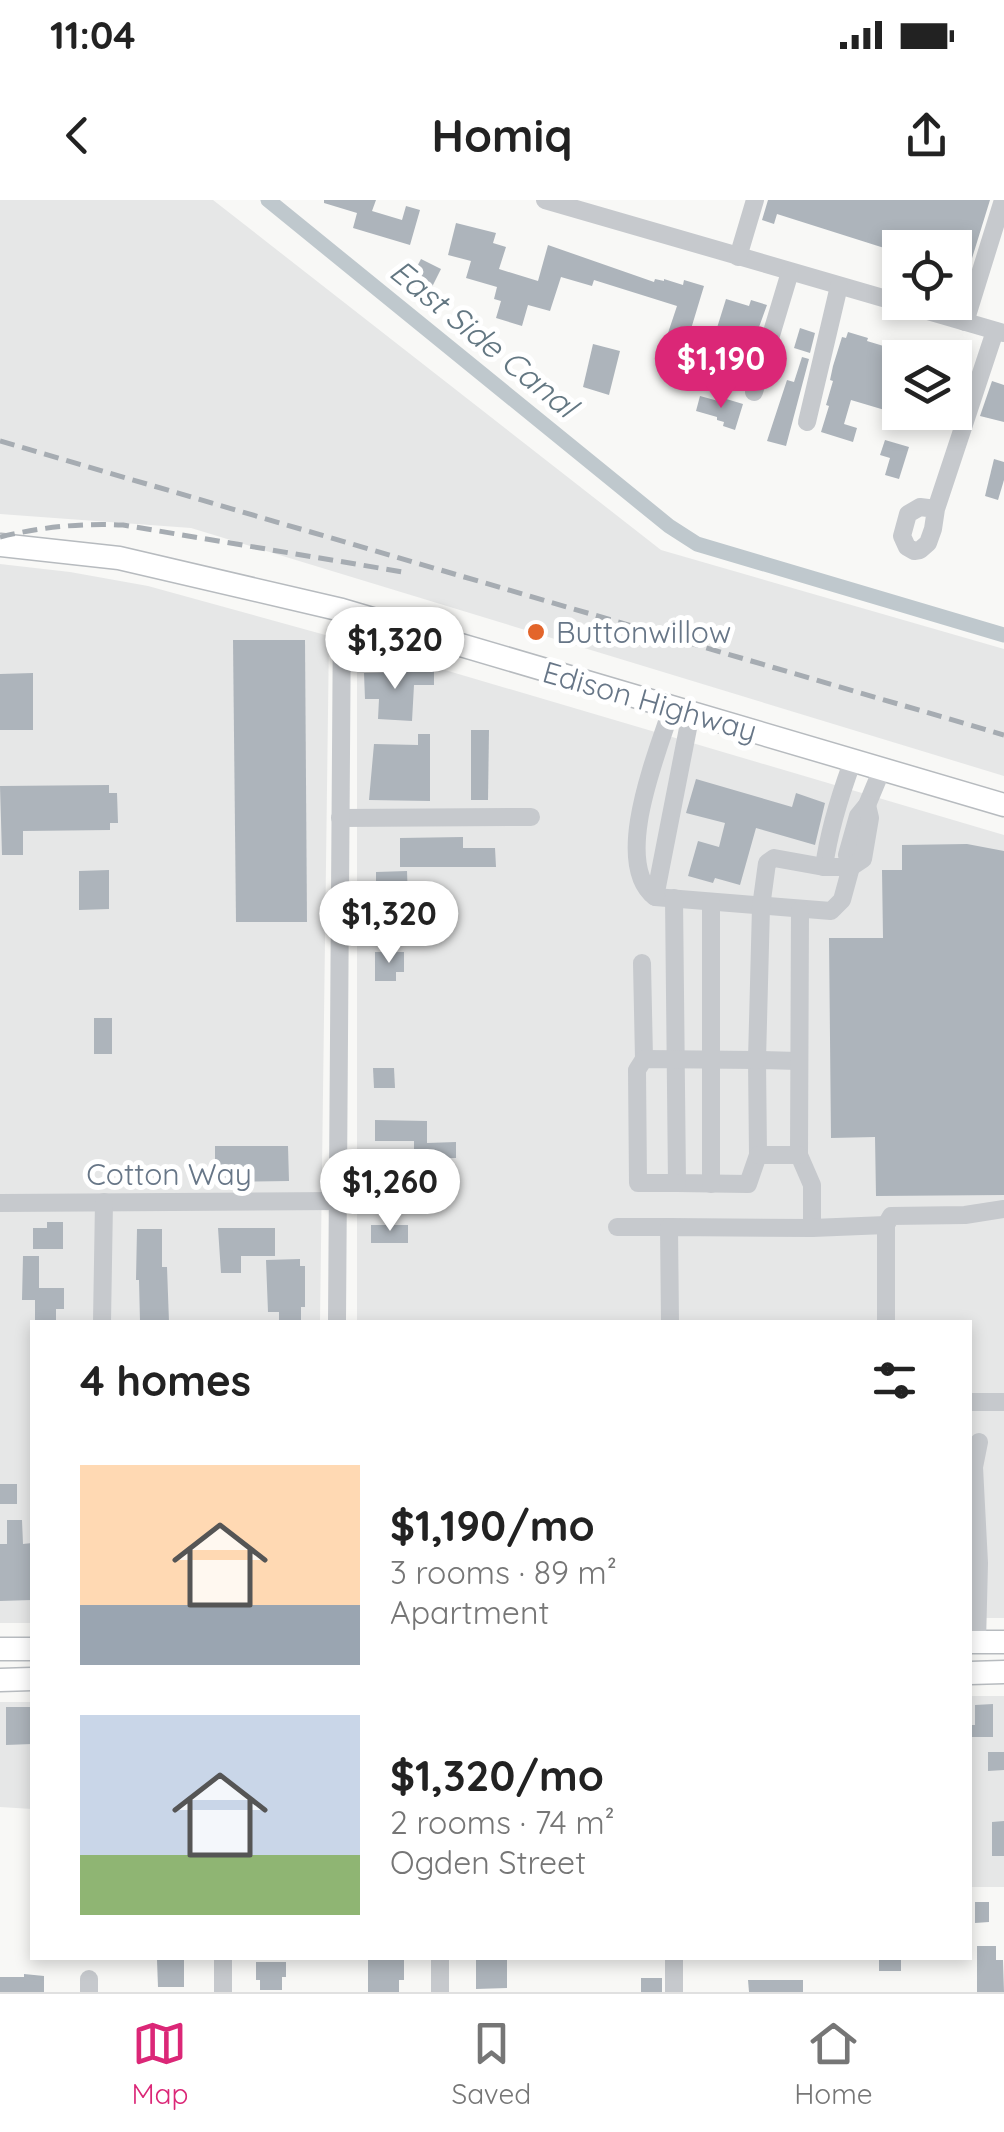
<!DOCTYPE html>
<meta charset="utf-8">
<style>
:root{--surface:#fff;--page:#f6f6f6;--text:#222;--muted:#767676;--line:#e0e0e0;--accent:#db2777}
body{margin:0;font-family:Quicksand,sans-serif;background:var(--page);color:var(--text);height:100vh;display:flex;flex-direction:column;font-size:38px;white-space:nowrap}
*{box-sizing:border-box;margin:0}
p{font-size:32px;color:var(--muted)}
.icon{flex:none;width:55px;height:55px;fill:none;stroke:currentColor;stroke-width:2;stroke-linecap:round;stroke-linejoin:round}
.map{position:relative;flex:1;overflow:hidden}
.side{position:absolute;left:30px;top:1120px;width:942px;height:640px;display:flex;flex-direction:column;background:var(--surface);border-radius:0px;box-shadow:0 5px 15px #0003}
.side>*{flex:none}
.buttons{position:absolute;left:882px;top:30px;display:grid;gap:20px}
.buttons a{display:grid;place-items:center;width:90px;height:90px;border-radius:0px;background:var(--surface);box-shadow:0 5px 15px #0003;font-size:50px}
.price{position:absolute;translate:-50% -85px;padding:0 22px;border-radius:35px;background:#fff;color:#222;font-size:32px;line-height:65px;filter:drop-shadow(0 2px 5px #0008)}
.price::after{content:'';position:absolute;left:50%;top:60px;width:30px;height:22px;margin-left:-15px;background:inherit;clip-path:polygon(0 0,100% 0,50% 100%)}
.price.selected{background:var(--accent);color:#fff}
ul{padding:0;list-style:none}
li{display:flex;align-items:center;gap:30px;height:250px;padding:0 50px}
li span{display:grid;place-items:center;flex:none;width:280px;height:200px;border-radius:0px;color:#555}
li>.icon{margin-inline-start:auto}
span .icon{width:120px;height:120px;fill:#fffc;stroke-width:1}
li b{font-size:42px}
h2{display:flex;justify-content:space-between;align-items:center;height:120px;padding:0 50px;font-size:42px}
.status{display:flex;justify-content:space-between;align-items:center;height:70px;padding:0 50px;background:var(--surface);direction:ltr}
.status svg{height:28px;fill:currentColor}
header{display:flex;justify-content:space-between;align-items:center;height:130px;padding:0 50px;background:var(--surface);font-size:45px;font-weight:700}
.dock{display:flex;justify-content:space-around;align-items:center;height:140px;border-top:2px solid var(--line);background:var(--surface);font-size:28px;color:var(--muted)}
.dock a{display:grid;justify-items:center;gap:5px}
.dock .selected{color:var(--accent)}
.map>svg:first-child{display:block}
.built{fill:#e6e7e7}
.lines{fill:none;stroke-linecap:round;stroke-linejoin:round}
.canal{stroke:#bfc8cd;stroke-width:15}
.building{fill:#adb4bb}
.major-casing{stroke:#b7bbbf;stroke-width:25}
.minor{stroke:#c6c9cd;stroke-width:18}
.major{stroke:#fff;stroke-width:22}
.rail{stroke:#a6acb2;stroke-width:5;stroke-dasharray:15 8;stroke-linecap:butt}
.poi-dot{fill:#e3652b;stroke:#fff;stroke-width:4}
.labels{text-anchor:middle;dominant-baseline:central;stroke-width:10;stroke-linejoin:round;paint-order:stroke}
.poi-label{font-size:30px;fill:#677687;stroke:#fff;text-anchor:start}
.street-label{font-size:30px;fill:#677687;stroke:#fff}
.water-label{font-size:32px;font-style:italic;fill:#637782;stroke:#fff}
</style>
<div class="status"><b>11:04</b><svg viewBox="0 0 49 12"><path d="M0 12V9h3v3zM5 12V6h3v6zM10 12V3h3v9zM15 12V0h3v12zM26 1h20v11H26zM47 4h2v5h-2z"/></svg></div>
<header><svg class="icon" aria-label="back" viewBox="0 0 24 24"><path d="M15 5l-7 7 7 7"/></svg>Homiq<svg class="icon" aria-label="share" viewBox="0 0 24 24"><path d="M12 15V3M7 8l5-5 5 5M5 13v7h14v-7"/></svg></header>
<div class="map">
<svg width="1004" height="1792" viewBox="0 0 1004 1792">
<rect width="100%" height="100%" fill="#f8f8f6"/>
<g class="built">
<polygon points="0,0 213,0 661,350 1004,449 1004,576 191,328 0,314"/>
<polygon points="0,364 70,372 148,386 329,436 320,1122 32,1122 32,1423 0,1423"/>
<polygon points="357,444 1004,635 1004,1418 970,1418 970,1122 357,1122"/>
<rect x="970" y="1496" width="34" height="191"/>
<polygon points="0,1502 32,1502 32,1609 0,1607"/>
</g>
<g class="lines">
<polyline class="canal" points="268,0 669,326 697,344 1004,435"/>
</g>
<g class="building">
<polygon points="324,0 376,0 372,11 402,20 406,6 420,10 410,45 353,28 357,13 324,3"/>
<polygon points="768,0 990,0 969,68 955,63 955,48 900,48 900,53 777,14 774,24 762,20"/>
<polygon points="456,23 496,33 493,43 506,47 499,69 538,81 548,45 654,82 655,79 664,81 664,79 683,85 684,80 704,86 691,129 686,127 674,168 658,163 677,106 594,80 592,86 561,77 550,111 528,105 522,126 496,118 501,101 494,99 497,87 466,78 471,61 448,55"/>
<polygon points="421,59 441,69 432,87 411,78"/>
<polygon points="726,99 749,106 751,100 767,105 750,152 753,152 745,180 731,175 741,142 739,142 740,138 716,131"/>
<polygon points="800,128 815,133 810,153 794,148"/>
<polygon points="848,132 868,138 867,141 900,151 900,177 898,177 888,211 851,200 844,224 857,228 853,242 821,232 829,206 826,205 833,181 830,180 833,166 842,137 846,138"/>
<polygon points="593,144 620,151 609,195 583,187"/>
<polygon points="802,157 809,159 786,246 767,241 787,180 794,182"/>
<polygon points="992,181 1004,185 1004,222 980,216"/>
<polygon points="700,196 722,202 723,198 743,204 735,230 723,226 724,222 717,220 717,217 696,211"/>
<polygon points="885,240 909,247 899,279 885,275 890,258 880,255"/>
<polygon points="994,259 1004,262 1004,280 998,300 985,296"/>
<polygon points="233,440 305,440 307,722 236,722"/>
<polygon points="434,471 434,485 414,485 412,521 378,519 379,499 365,499 364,473"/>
<polygon points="33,473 33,530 0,530 0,474"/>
<polygon points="471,530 489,530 488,600 471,600"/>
<polygon points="418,534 430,534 430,601 369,600 374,544 418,545"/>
<polygon points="696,579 792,607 796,593 825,603 815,645 756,628 740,685 715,678 713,683 688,676 698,641 719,647 725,623 686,613"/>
<polygon points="109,585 109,593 117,593 118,623 110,623 110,630 23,631 23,655 2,655 0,586"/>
<polygon points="463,637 463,648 495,648 496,667 400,667 400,638"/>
<polygon points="967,644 1004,651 1004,995 876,996 875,937 831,938 829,738 883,738 882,670 902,670 902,645"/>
<polygon points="109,670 109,709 79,710 79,671"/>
<polygon points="407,671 408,701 376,701 376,672"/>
<polygon points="436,713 436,735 398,736 398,714"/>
<polygon points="375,752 404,752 404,772 396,772 396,781 375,781"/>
<rect x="94" y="818" width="18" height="36"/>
<polygon points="373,868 394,868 395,888 374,888"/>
<polygon points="375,920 427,921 427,943 456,942 456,958 414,959 414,941 375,941"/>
<polygon points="215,946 288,946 289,981 215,982"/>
<polygon points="47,1022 63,1022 63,1049 33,1049 33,1028 47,1028"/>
<rect x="371" y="1025" width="37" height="18"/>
<polygon points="218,1028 275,1028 275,1056 241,1056 241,1073 221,1073"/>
<polygon points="137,1029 162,1029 162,1067 167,1067 169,1122 140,1122 139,1080 136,1080"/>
<polygon points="23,1056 39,1056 39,1088 64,1088 64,1109 56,1109 56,1122 35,1122 35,1100 22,1100"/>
<polygon points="300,1059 300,1066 305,1066 305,1107 301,1107 301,1122 279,1122 279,1112 268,1112 266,1060"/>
<rect x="0" y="1284" width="17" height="20"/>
<polygon points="7,1320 22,1320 23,1344 32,1343 32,1400 0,1401 0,1344 7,1344"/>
<polygon points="993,1504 993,1537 970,1537 970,1525 975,1525 975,1505"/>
<polygon points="6,1507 32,1507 32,1544 6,1545"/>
<polygon points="988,1552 1004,1552 1004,1570 988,1571"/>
<polygon points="1004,1621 1004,1656 992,1656 992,1622"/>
<polygon points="975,1702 989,1702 989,1722 975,1723"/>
<polygon points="977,1746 996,1746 996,1760 1003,1760 1004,1792 977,1792"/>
<polygon points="368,1759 404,1759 404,1780 399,1780 399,1792 368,1792"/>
<polygon points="476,1759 507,1759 507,1788 476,1789"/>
<rect x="879" y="1759" width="22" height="12"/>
<polygon points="157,1760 184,1760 184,1787 158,1787"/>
<polygon points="256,1762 286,1762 286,1777 282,1777 282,1790 260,1790 260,1780 256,1780"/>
<polygon points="24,1774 44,1776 44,1792 0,1792 0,1777 24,1777"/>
<rect x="641" y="1778" width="21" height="14"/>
<polygon points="748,1780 803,1780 803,1792 749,1792"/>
</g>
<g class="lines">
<defs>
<g id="major">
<polyline points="0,345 119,358 342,410 1004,605"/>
<polyline points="970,1442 1004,1442"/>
<polyline points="0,1449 32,1449"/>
<polyline points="970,1473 1004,1472"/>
<polyline points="0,1480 32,1479"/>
</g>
</defs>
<use href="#major" class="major-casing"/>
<g class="minor">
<polyline points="545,0 1004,133"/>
<polyline points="738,57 755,0"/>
<polyline points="965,122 1003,0"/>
<polyline points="754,192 790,72"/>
<polyline points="807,222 839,86"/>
<polyline points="936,309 920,307 908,314 902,336 907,347 914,351 920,350 928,343 933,329 936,309 995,131"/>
<path d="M672,507C658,551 611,663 655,697L831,711L842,700L851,667L847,655L858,616L867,605L882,569"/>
<polyline points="340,618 531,617"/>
<path d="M824,667C829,630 840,595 853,560"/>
<polyline points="655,697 691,513"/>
<polyline points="674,698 677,983 748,984 758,955 757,860 798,861"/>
<polyline points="800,710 799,955 812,985 812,1028"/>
<polyline points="642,763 644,859"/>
<polyline points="758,955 799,955"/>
<polyline points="677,983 638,983 637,870 644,859 757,860 761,707 767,663 774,658 824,667 851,667 863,659 870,618 867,605"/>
<polyline points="711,984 711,702"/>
<polyline points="0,1003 339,1001"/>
<polyline points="617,1027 669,1027"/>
<polyline points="102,1122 104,1002"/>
<polyline points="337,1122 342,410"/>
<polyline points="670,1122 669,1027 812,1028 886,1025"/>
<polyline points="886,1122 886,1025 891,1016 965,1015 1004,1009"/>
<polyline points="970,1202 1004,1202"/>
<polyline points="977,1442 979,1363 974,1267 979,1242"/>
<polyline points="89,1779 89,1792"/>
<polyline points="223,1792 223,1758"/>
<polyline points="440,1792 440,1758"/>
<polyline points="674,1792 674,1758"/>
</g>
<use href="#major" class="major"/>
<g class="rail">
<polyline points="0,241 1004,535"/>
<path d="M0,337C41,327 81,323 123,325L409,373"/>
</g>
</g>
<circle class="poi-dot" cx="536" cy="432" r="10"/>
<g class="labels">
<g class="poi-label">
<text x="556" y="432">Buttonwillow</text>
</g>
<g class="street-label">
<text transform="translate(650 501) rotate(16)">Edison Highway</text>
<text x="169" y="974">Cotton Way</text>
</g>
<g class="water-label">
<text transform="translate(484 138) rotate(39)">East Side Canal</text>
</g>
</g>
</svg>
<div class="buttons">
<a><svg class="icon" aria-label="locate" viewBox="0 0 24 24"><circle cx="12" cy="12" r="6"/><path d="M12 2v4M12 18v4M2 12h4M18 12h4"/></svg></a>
<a><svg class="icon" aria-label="layers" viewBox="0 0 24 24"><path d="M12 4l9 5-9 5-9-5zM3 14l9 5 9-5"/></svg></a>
</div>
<b class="price selected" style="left:721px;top:211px">$1,190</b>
<b class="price" style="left:395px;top:492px">$1,320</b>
<b class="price" style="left:389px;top:766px">$1,320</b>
<b class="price" style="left:390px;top:1034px">$1,260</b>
<section class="side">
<h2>4 homes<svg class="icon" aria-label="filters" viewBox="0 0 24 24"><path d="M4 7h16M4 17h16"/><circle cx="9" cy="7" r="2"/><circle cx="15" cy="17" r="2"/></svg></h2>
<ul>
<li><span style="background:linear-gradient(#ffd9b3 70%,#9aa5b1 0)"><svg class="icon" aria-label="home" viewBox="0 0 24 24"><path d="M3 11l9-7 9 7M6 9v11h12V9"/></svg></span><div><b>$1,190/mo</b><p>3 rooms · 89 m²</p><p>Apartment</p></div></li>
<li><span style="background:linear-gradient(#c9d6e8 70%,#8fb573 0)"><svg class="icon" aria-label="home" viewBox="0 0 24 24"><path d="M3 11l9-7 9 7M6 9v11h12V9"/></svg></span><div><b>$1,320/mo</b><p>2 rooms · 74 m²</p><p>Ogden Street</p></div></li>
</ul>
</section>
</div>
<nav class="dock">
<a class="selected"><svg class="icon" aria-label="map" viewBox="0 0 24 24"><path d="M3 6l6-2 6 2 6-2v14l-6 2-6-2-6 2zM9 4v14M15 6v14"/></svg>Map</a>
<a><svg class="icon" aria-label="saved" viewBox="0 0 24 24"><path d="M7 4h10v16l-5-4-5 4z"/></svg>Saved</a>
<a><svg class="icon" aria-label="home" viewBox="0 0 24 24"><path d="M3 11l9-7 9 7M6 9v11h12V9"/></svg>Home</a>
</nav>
